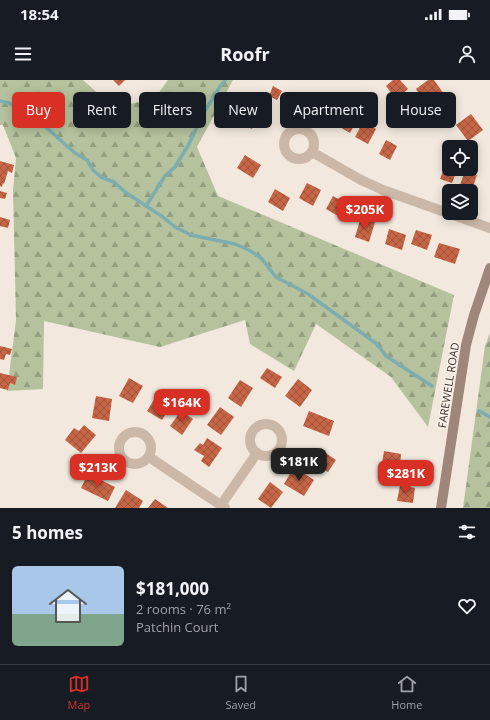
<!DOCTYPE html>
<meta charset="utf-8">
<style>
:root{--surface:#171b24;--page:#242831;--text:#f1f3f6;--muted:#9ea1a6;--line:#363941;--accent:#d93025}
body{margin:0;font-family:"Open Sans",sans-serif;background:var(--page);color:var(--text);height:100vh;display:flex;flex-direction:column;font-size:15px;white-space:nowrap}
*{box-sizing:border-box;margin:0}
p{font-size:13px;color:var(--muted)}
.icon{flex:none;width:22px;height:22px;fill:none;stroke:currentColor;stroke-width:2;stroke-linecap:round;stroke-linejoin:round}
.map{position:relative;height:428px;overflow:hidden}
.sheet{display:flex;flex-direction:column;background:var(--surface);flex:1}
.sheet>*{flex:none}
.hud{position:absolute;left:12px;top:12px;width:466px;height:36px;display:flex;gap:8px}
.tools{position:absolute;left:442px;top:60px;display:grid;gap:8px}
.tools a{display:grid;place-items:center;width:36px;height:36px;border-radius:6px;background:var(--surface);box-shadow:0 2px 10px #0003;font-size:20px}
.price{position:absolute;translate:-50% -34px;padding:0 9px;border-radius:8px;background:var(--accent);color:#fff;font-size:13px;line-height:26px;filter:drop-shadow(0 1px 2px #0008)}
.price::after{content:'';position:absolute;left:50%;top:24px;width:12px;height:9px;margin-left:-6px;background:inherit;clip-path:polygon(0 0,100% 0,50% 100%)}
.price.on{background:#222;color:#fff}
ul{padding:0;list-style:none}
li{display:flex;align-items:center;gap:12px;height:100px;padding:0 12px}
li+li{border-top:1px solid var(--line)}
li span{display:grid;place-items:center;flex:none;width:112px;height:80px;border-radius:6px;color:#555}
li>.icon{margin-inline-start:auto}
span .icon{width:48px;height:48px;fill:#fffc;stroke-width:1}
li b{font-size:17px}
h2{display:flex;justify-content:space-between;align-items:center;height:48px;padding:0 12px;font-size:17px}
.chip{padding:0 14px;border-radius:6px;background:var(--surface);box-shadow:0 2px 10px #0003;font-size:14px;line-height:36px}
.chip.on{background:var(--accent);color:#fff}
.status{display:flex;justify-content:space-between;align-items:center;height:28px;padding:0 20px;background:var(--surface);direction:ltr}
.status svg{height:11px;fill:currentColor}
header{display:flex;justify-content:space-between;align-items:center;height:52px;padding:0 12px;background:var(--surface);font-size:18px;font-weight:700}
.menu{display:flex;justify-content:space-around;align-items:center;height:56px;border-top:1px solid var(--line);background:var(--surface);font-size:11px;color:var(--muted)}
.menu a{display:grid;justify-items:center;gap:2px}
.menu .on{color:var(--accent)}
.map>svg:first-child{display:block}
.forest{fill:url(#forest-firs)}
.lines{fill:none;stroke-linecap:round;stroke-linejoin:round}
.stream{stroke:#7cadb0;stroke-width:3.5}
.building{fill:url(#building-cross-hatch)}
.street{stroke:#cbb8a8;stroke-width:10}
.secondary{stroke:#9e877a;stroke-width:10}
.labels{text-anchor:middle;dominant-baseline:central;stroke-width:3;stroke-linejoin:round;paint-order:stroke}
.street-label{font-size:11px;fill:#382d29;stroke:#faf2e9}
</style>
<div class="status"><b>18:54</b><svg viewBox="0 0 49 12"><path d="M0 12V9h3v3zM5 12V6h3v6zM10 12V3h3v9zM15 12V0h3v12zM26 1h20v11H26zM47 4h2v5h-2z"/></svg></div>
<header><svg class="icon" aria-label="menu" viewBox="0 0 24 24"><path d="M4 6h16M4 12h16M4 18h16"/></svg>Roofr<svg class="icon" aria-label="person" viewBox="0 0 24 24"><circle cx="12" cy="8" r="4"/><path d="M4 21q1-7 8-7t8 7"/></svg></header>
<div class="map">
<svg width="490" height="428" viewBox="0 0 490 428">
<defs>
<pattern id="forest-firs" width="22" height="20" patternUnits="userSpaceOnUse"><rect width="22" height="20" fill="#b5c29d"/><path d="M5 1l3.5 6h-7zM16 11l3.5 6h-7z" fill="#949e80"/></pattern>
<pattern id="building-cross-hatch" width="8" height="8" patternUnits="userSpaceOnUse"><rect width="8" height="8" fill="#c66647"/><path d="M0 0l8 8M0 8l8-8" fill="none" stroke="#a2543b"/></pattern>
</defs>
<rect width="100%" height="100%" fill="#f2e8dd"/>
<g class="forest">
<polygon points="0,0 83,0 114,28 155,18 168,0 233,0 197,67 218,116 454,215 428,347 391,297 316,244 294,291 250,264 245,240 160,267 44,241 43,309 7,311 16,240 13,110 16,78 3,45 0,45"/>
<polygon points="490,253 490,428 463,428 485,266"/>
</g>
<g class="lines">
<g class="stream">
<polyline points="0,21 9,23 39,41 75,73 87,80 93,90 101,97 114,102 125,112 163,137 175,147 191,155 235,164 249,170 261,178 276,197 308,214 377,264 386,276 432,306"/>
<polyline points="146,126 165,96 175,87 189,64 203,34 219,8 225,0"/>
<polyline points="479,331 490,337"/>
</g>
</g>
<g class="building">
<polygon points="113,0 125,0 119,6"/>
<polygon points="393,0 400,0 408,9 396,19 386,6"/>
<polygon points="428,0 434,0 446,17 430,29 416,9"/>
<polygon points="273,6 282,11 277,20 269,16"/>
<polygon points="314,13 336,25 328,40 317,34 318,31 307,25"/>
<polygon points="235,24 258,36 252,49 238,42 236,45 227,41"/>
<polygon points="346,32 358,38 350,53 338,46"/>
<polygon points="471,34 483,50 468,61 456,45"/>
<polygon points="363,42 376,49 368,64 355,57"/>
<polygon points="386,60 397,66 390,80 379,74"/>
<polygon points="245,75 261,85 253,98 237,88"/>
<polygon points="0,81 14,85 12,93 8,91 4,104 3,103 2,107 0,106"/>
<polygon points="445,86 449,87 449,89 457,90 452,103 440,99"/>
<polygon points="465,91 477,95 472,109 460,105"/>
<polygon points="307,103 321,110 313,126 299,118"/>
<polygon points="275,109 290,118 283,131 268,122"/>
<polygon points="0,111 7,113 5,119 0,118"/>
<polygon points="333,116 353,127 345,140 326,129"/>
<polygon points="0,137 10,140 8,148 0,146"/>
<polygon points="361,137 375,142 369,162 355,157"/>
<polygon points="389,149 406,155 402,170 385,164"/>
<polygon points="416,150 432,155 427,170 411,164"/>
<polygon points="439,163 460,169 455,184 434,177"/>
<polygon points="0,266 12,269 10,275 6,274 4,280 0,279"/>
<polygon points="267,288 282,297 275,308 260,298"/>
<polygon points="0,293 17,297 15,305 10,303 8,310 0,308"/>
<polygon points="129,298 143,306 133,323 119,316"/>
<polygon points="298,299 312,310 300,327 285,316"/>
<polygon points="240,300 253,308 241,327 228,318"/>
<polygon points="96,316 112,319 109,341 92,338"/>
<polygon points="155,318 170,327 162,340 147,331"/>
<polygon points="220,327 234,337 221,355 207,345"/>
<polygon points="181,331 193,339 182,355 170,346"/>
<polygon points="309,331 334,341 329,356 303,346"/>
<polygon points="84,345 96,355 81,373 65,360 74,348 79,351"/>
<polygon points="207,358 222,368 209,387 201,381 204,376 194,370 200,363 203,365"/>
<polygon points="318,368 336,380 328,392 310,380"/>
<polygon points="384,371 401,374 400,386 406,387 405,397 386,394 386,391 381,390"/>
<polygon points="294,387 314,400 304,416 284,404"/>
<polygon points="88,394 115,407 108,421 81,408"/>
<polygon points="270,402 283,412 271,428 258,419"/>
<polygon points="400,405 415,408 413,423 397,421"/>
<polygon points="126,410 143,421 139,428 115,428"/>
<polygon points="155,419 168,428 148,428"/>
</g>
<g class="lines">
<g class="street">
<circle cx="299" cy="64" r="15"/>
<polyline points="312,72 361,100 383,110 490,148"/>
<circle cx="266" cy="360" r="16"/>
<circle cx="135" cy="368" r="16"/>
<polyline points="149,377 225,428"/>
<polyline points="221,425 257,373"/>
</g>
<polyline class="secondary" points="441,428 466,265 474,235 490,188"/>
</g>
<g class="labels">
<g class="street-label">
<text transform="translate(448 305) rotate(-81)">FAREWELL ROAD</text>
</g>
</g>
</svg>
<div class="tools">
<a><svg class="icon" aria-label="locate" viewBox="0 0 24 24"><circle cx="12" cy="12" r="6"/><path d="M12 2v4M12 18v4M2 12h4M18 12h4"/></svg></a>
<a><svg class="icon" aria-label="layers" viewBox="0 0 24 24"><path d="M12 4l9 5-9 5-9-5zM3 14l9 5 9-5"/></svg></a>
</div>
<b class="price" style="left:365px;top:150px">$205K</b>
<b class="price" style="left:182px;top:343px">$164K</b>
<b class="price on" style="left:299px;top:402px">$181K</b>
<b class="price" style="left:98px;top:408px">$213K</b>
<b class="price" style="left:406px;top:414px">$281K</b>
<div class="hud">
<a class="chip on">Buy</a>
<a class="chip">Rent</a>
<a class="chip">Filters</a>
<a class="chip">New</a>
<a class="chip">Apartment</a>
<a class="chip">House</a>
</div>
</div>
<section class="sheet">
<h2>5 homes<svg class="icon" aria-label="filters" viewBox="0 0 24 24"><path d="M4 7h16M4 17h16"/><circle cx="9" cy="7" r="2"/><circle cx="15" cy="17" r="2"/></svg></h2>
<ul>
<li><span style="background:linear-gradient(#a9c7e8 60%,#7fa58c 0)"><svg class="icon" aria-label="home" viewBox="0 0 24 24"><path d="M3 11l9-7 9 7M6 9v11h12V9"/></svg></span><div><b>$181,000</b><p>2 rooms · 76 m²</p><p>Patchin Court</p></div><svg class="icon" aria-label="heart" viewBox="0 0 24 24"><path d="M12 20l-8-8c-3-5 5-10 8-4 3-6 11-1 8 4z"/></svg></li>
</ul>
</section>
<nav class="menu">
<a class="on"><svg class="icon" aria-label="map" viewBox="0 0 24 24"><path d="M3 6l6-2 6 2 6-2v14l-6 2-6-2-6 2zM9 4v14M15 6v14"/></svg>Map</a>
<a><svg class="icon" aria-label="saved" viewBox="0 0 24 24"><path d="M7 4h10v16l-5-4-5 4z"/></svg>Saved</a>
<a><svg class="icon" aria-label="home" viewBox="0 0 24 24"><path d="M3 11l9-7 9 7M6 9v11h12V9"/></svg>Home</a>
</nav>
